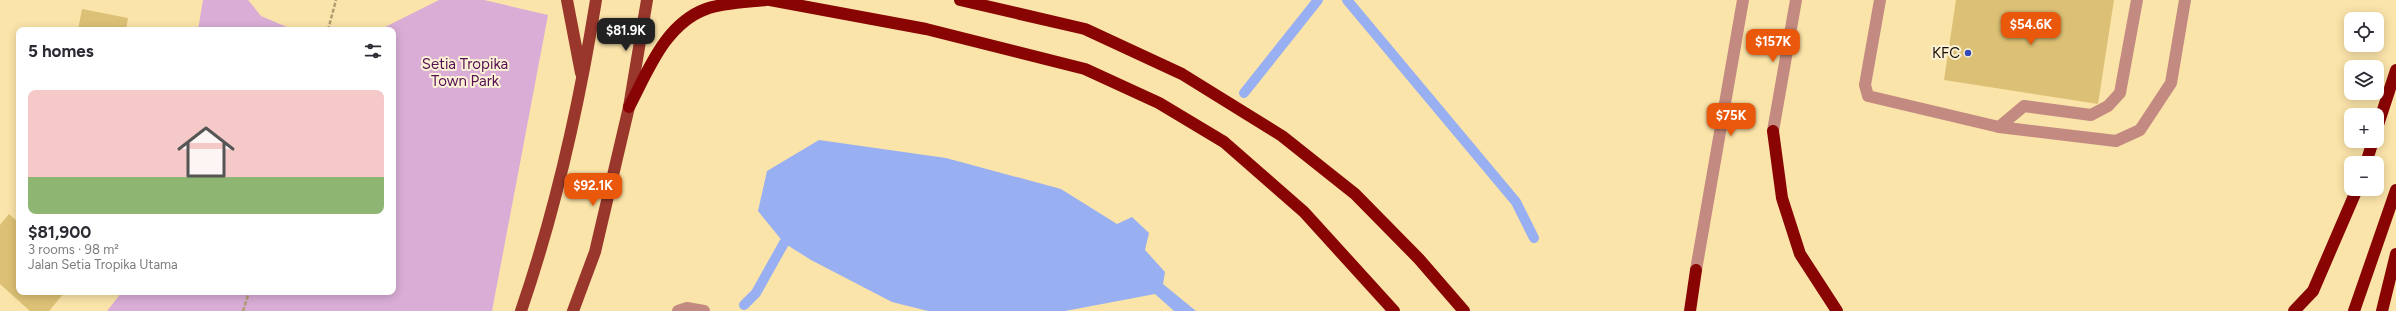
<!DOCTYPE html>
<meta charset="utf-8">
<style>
:root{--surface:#fff;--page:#f7f7f7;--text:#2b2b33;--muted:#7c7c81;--line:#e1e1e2;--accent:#ea580c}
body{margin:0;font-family:Figtree,sans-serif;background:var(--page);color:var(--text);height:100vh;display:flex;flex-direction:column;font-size:15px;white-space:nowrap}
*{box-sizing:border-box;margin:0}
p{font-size:13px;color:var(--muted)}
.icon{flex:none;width:22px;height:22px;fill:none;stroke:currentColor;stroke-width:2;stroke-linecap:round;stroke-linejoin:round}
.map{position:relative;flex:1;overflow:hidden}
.drawer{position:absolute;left:16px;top:27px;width:380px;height:268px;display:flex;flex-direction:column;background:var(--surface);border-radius:8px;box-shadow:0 2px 10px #0003}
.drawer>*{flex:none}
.fabs{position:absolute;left:2344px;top:12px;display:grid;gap:8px}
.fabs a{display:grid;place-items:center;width:40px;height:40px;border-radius:8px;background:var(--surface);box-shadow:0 2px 10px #0003;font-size:20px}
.price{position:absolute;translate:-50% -34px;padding:0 9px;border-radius:8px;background:var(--accent);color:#fff;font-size:13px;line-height:26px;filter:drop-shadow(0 1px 2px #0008)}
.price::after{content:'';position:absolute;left:50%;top:24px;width:12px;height:9px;margin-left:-6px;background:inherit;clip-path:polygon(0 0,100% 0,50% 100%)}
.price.active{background:#222;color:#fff}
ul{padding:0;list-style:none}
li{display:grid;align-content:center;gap:8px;height:212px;padding:0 12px}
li+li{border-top:1px solid var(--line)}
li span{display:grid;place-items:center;height:124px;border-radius:8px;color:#555}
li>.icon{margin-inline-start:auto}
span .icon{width:72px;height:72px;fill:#fffc;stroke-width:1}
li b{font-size:17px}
h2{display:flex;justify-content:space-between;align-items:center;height:48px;padding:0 12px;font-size:17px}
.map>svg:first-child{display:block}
.green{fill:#d9add6}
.water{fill:#98aff2}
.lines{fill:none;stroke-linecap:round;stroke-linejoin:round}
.stream{stroke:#98aff2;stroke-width:10}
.building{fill:#dcc075}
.path{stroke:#b09d71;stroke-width:2.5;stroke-dasharray:4 2;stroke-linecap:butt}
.minor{stroke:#c38a81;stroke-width:12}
.major{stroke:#9a372c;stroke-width:12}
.highway{stroke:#890504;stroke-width:12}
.poi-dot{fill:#3249ba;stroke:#fdf2d5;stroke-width:1.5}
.labels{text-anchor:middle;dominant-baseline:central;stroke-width:4;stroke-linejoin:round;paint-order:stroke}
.poi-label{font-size:15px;fill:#160e00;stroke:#fdf2d5;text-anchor:end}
.park-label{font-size:15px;fill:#561054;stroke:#fdf2d5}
</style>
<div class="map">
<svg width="2396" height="311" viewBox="0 0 2396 311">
<rect width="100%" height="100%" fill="#fbe4a9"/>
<g class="green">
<polygon points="203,0 248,0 261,16 294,30 198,30"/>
<polygon points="439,0 484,0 548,15 492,311 107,311 122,292 393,292 393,30 379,30"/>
</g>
<polygon class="water" points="819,140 946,158 1061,189 1117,224 1132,217 1149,233 1145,250 1165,272 1163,284 1196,311 1174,311 1155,294 1065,311 928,311 892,302 811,260 784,243 758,211 767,171"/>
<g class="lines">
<g class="stream">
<polyline points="1347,0 1516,202 1534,238"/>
<polyline points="1244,93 1318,0"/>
<polyline points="744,305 756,293 784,243"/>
</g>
</g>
<g class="building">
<polygon points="1956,0 2114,0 2098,104 1944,80"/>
<polygon points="82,9 128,18 126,30 78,30"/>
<polygon points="9,214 19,223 19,292 65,292 49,311 30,311 0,284 0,225"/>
</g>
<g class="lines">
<g class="path">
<polyline points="328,30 336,0"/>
<polyline points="243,311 249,292"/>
</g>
<g class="minor">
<polyline points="1880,0 1865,85 1868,96 1999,127 2116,141 2140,130 2171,83 2185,0"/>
<polyline points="1999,127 2024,106 2091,115 2108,106 2120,93 2137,0"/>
<polyline points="1773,131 1796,0"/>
<polyline points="1696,270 1743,0"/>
<polyline points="678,311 687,308 704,311"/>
</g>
<g class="major">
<polyline points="567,0 581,73"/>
<path d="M521,311C556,209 579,106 596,0"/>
<polyline points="573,311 595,252 629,107 647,0"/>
</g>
<g class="highway">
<polyline points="770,0 926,29 1085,69 1159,103 1224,142 1304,212 1394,311"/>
<polyline points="960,0 1085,29 1182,74 1282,136 1355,194 1419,259 1464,311"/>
<path d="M629,107C648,71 665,24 706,9C722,3 749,2 766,0"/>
<polyline points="2377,128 2396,70"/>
<polyline points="1773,131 1782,198 1800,254 1837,311"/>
<polyline points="2366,163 2373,141"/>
<polyline points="1690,311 1696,270"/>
<polyline points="2294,311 2313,291 2357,189"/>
<polyline points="2354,311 2396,190"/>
<polyline points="2382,311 2396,254"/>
</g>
</g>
<circle class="poi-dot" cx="1968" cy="53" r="4"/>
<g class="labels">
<g class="poi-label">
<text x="1960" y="53">KFC</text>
</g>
<g class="park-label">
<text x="465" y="64">Setia Tropika<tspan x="465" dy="17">Town Park</tspan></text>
</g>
</g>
</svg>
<div class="fabs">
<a><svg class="icon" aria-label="locate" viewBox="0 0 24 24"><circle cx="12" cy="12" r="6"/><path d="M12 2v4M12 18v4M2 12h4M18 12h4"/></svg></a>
<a><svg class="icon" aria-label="layers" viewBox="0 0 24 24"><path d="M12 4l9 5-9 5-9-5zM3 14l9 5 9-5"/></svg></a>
<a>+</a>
<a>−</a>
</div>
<b class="price" style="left:2031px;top:46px">$54.6K</b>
<b class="price active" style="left:626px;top:52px">$81.9K</b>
<b class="price" style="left:1773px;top:63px">$157K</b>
<b class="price" style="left:1731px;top:137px">$75K</b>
<b class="price" style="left:593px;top:207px">$92.1K</b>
<section class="drawer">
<h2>5 homes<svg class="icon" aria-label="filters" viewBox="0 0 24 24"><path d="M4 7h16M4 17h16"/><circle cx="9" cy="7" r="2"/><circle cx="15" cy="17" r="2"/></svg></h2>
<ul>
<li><span style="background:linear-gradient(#f6c9c9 70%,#8fb573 0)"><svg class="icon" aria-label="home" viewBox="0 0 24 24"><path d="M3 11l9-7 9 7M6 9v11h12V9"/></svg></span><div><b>$81,900</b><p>3 rooms · 98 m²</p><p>Jalan Setia Tropika Utama</p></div></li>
</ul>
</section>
</div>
